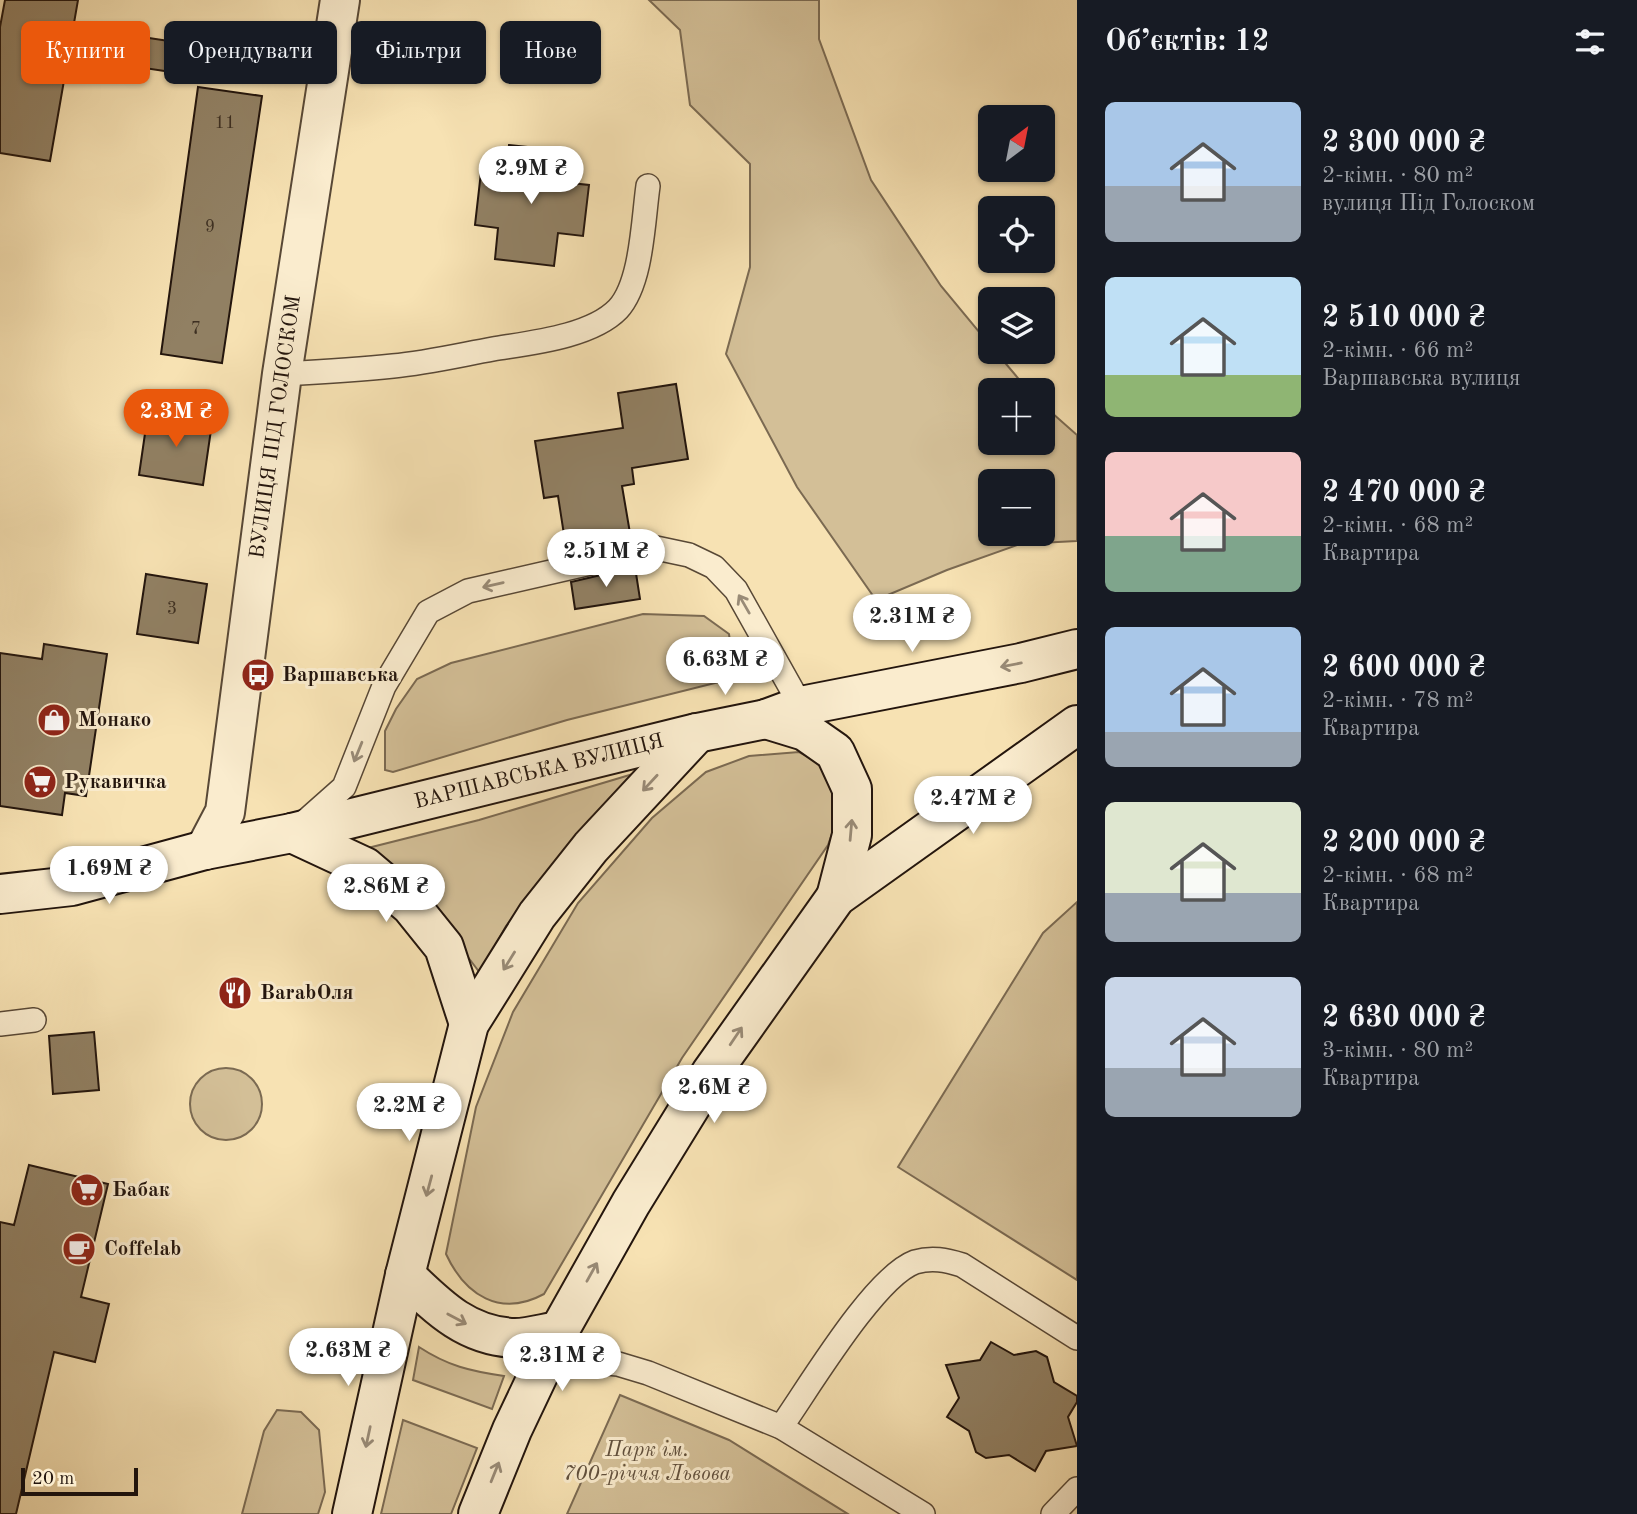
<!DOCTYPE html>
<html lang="uk">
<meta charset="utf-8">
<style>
:root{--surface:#171b24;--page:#20242c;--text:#f1f3f6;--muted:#9ea1a6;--accent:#ea580c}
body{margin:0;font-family:"Old Standard TT",serif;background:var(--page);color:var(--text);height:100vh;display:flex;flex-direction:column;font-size:26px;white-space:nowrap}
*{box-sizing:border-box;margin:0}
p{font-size:23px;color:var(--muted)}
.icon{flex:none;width:38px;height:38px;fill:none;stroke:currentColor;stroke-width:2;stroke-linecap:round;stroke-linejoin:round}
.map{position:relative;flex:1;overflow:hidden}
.side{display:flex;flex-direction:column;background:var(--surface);width:560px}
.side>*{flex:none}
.guide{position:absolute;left:21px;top:21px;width:665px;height:63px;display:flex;gap:14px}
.needle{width:46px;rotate:32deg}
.tools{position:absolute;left:978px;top:105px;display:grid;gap:14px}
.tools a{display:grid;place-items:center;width:77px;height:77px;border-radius:10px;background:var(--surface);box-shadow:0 2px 5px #0004;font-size:35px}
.scale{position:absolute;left:21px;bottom:18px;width:117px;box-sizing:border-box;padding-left:7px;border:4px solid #23150d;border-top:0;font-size:19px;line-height:24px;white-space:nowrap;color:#23150d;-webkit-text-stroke:5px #faecce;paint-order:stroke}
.price{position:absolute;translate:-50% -60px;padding:0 16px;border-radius:24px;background:#fff;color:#222;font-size:23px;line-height:46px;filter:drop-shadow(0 2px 4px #0008)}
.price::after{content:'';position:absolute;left:50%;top:42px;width:21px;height:16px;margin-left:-10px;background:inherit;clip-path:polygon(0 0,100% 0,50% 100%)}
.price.active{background:var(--accent);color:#fff}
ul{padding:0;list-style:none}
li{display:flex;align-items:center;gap:21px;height:175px;padding:0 28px}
li span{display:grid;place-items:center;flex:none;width:196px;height:140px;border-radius:10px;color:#555}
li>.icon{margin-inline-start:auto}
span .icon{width:84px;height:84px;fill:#fffc;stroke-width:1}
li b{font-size:30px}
h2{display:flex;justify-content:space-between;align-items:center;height:84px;padding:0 28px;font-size:30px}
.pill{padding:0 24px;border-radius:10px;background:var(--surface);box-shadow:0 2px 5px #0004;font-size:24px;line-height:63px}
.pill.active{background:var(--accent);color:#fff}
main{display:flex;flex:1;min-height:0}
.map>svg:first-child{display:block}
.green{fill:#d3bf97;stroke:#7b6a52;stroke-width:2;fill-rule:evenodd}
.building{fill:#918063;stroke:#23150d;stroke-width:2}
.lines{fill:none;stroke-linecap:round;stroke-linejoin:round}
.lane-casing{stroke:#584836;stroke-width:26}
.street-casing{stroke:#584836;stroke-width:42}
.secondary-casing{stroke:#23150d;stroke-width:42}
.lane{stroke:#faecce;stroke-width:23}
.street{stroke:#faecce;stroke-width:38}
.secondary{stroke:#faecce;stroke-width:38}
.oneway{stroke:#998b77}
.labels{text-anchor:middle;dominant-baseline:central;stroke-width:6;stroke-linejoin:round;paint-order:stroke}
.number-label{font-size:18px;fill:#3e3022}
.street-label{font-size:21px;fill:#23150d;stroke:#faecce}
.poi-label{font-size:21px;font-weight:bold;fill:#23150d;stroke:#faecce;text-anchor:start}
.park-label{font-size:21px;font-style:italic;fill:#61503d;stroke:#faecce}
</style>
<main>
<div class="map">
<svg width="1077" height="1514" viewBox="0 0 1077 1514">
<rect width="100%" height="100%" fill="#f7e2b3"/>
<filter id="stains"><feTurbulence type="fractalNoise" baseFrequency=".00286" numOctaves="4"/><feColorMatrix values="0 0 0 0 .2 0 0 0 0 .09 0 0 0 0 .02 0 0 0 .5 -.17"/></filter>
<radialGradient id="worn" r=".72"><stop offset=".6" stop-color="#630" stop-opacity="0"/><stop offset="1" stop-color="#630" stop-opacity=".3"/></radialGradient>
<g class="green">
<path d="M649,0H819V39L871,180L941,286L990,345V352H996L1028,390H990V443H1043V405L1077,435V541L1020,544L947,570L876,600L797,487L726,354L750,267V164L690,105L680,30ZM1043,481V534H990V481Z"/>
<polygon points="643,614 704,616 729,634 735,678 567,720 393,772 385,770 385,731 396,709 417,679 451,663"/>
<path d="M799,752L818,762L833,783L839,814L828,845L682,1058L544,1294C500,1318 465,1295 446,1254L476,1107L513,1012L578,903L652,818L706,772L749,756Z"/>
<polygon points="643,771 589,820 506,926 480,973 430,907 352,852 479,820"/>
<polygon points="1077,902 1077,1280 898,1167 1043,933"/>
<circle cx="226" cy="1104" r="36"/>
<path d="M419,1347C448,1366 470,1371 504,1376L492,1409L413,1380Z"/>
<polygon points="620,1395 729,1440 848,1514 567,1514"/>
<polygon points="277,1410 301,1412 319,1430 325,1492 318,1514 242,1514 264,1431"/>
<polygon points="403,1420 477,1448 451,1514 381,1514"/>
</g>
<g class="building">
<polygon points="5,0 78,0 50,161 0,153 0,27"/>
<polygon points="149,38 189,44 185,74 144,68"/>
<polygon points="198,87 262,96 222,363 161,354"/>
<polygon points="509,145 564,151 561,182 589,185 583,236 558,233 554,266 495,259 498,228 475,225 481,172 506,175"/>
<polygon points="676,384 688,459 632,468 634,484 622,486 631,539 567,554 558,496 544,498 535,441 623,428 618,393"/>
<polygon points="148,413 212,423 203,485 139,475"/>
<polygon points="635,567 640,599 575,609 571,582"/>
<polygon points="146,574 207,584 198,643 137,634"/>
<polygon points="44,644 107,654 86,796 65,793 62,815 0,806 0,653 42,659"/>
<polygon points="94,1032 99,1090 53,1094 49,1036"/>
<polygon points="29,1165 108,1184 81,1297 109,1304 95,1362 54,1352 16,1514 0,1514 0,1222 14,1225"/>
<polygon points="991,1342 1014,1355 1036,1351 1047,1357 1054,1382 1077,1396 1077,1402 1068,1417 1077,1446 1046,1451 1035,1471 1009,1455 986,1458 976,1452 969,1431 947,1417 959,1398 946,1365 980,1360"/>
</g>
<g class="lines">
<defs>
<g id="lane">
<path d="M282,374C319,372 356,370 393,366C426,363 460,355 493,349C529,343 591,337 618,309C642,283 643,221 648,186"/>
<polyline points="300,826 344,787 384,686 428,612 468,591 656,548 689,555 714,567 736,590 801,706"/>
<polyline points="0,1024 34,1020"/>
<polyline points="559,1331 595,1362 618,1364 648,1373 781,1427 923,1514"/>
<path d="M781,1427C808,1389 874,1277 915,1262C932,1257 946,1260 962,1265L1077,1338"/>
<polyline points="1053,1514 1077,1489"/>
</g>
<polyline id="street" points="205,850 225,812 282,374 340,0"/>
<g id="secondary">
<polyline points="766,719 805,731 835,752 852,789 852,835 836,897"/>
<polyline points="292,833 365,867 411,906 444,947 469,1024"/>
<polyline points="0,894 72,886 205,850 292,833 697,733 766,719 801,706 1021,663 1077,649"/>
<path d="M405,1275C438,1307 466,1336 515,1338C529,1338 545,1333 559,1331"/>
<polyline points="352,1514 405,1275 469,1024 537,915 591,847 697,733"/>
<polyline points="478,1514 512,1430 559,1331 631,1203 711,1073 836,897 1077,725"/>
</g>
</defs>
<use href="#lane" class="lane-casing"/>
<use href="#street" class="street-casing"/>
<use href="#secondary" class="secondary-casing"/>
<use href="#lane" class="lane"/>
<use href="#street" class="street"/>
<use href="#secondary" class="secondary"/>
</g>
<defs><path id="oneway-shaft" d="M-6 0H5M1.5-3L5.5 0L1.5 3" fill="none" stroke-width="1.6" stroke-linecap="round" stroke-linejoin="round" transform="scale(1.75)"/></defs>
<g class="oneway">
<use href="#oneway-shaft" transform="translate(493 585) rotate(167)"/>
<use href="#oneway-shaft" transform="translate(744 604) rotate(-120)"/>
<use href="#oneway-shaft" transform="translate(1011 665) rotate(169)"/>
<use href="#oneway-shaft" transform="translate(358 752) rotate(112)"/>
<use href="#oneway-shaft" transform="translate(650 783) rotate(133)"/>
<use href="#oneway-shaft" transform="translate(851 830) rotate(-85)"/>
<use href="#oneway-shaft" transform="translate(509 961) rotate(122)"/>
<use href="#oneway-shaft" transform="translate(736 1036) rotate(-56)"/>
<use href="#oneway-shaft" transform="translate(429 1186) rotate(105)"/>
<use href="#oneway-shaft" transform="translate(592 1272) rotate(-61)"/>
<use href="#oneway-shaft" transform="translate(457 1319) rotate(28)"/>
<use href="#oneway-shaft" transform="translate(368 1437) rotate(102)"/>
<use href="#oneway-shaft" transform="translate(495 1472) rotate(-68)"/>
</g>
<defs>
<symbol id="bus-disc" viewBox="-11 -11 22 22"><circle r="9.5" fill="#8f2418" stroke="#faecce"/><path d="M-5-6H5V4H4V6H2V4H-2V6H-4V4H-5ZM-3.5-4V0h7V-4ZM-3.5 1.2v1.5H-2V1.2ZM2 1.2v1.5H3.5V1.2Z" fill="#fff"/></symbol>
<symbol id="shop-disc" viewBox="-11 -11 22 22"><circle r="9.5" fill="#8f2418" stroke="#faecce"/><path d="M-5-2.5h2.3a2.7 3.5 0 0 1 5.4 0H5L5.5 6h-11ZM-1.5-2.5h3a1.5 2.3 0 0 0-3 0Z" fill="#fff"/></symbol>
<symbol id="supermarket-disc" viewBox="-11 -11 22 22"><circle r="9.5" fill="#8f2418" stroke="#faecce"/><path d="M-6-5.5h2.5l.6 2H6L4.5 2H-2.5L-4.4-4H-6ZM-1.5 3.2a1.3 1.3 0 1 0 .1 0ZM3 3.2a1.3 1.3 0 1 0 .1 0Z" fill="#fff"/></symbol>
<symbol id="restaurant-disc" viewBox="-11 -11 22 22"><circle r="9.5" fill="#8f2418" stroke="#faecce"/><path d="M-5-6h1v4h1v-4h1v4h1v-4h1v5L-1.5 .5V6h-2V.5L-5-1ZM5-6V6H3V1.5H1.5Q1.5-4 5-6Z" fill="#fff"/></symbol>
<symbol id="cafe-disc" viewBox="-11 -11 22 22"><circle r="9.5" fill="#8f2418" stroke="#faecce"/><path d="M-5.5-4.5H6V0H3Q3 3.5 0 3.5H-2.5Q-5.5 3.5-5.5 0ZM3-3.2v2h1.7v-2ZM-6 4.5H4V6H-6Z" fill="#fff"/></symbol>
</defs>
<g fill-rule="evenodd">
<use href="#bus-disc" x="239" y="656" width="38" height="38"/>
<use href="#shop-disc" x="35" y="701" width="38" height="38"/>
<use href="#supermarket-disc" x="21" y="763" width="38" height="38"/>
<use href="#restaurant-disc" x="216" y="974" width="38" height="38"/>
<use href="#supermarket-disc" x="68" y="1171" width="38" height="38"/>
<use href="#cafe-disc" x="60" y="1230" width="38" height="38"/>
</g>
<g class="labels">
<g class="number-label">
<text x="225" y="123">11</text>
<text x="210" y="227">9</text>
<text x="196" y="329">7</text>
<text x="172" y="609">3</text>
</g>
<g class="street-label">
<text transform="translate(276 427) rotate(-82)">ВУЛИЦЯ ПІД ГОЛОСКОМ</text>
<text transform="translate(539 772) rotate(-14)">ВАРШАВСЬКА ВУЛИЦЯ</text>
</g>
<g class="poi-label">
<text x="282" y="675">Варшавська</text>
<text x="78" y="720">Монако</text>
<text x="64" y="782">Рукавичка</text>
<text x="260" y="993">BarabОля</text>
<text x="112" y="1190">Бабак</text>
<text x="104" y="1249">Coffelab</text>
</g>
<g class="park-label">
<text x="647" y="1450">Парк ім.<tspan x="647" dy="24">700-річчя Львова</tspan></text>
</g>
</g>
<rect width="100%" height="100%" filter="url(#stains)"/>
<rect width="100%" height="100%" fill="url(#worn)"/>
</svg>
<div class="tools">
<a><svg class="needle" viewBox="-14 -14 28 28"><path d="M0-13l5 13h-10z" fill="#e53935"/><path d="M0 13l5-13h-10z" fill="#9ea1a6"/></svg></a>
<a><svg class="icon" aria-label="locate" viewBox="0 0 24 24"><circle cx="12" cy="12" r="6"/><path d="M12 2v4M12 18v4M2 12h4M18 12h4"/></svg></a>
<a><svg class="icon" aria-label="layers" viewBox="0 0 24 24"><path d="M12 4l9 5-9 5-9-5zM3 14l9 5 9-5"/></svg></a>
<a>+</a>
<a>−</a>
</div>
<div class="scale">20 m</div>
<b class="price" style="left:531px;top:206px">2.9M ₴</b>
<b class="price active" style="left:176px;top:449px">2.3M ₴</b>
<b class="price" style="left:606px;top:589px">2.51M ₴</b>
<b class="price" style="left:912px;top:654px">2.31M ₴</b>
<b class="price" style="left:725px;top:697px">6.63M ₴</b>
<b class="price" style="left:973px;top:836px">2.47M ₴</b>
<b class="price" style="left:109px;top:906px">1.69M ₴</b>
<b class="price" style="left:386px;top:924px">2.86M ₴</b>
<b class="price" style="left:714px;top:1125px">2.6M ₴</b>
<b class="price" style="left:409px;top:1143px">2.2M ₴</b>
<b class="price" style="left:348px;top:1388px">2.63M ₴</b>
<b class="price" style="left:562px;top:1393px">2.31M ₴</b>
<div class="guide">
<a class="pill active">Купити</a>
<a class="pill">Орендувати</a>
<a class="pill">Фільтри</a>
<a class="pill">Нове</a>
</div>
</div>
<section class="side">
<h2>Об’єктів: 12<svg class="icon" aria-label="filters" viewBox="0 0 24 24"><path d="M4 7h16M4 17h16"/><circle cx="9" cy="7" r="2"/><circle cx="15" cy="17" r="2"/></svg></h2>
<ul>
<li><span style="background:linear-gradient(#a9c7e8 60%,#9aa5b1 0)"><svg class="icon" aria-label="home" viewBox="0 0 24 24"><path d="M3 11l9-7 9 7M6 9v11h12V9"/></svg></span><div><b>2 300 000 ₴</b><p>2-кімн. · 80 m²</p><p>вулиця Під Голоском</p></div></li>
<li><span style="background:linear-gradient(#bfe0f5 70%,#8fb573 0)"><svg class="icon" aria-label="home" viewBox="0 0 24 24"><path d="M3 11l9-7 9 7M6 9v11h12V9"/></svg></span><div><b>2 510 000 ₴</b><p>2-кімн. · 66 m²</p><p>Варшавська вулиця</p></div></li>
<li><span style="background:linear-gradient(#f6c9c9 60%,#7fa58c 0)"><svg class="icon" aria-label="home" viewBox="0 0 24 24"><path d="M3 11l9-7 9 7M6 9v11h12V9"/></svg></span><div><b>2 470 000 ₴</b><p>2-кімн. · 68 m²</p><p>Квартира</p></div></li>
<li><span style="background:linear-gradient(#a9c7e8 75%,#9aa5b1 0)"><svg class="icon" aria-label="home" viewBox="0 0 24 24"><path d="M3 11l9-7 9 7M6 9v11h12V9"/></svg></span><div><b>2 600 000 ₴</b><p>2-кімн. · 78 m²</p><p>Квартира</p></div></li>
<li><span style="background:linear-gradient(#dfe7d0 65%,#9aa5b1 0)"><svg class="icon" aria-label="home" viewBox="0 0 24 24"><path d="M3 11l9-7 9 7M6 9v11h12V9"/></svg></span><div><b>2 200 000 ₴</b><p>2-кімн. · 68 m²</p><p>Квартира</p></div></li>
<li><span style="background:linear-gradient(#c9d6e8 65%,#9aa5b1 0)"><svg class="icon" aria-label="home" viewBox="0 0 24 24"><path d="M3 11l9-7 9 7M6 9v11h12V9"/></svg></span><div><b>2 630 000 ₴</b><p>3-кімн. · 80 m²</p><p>Квартира</p></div></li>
</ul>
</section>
</main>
